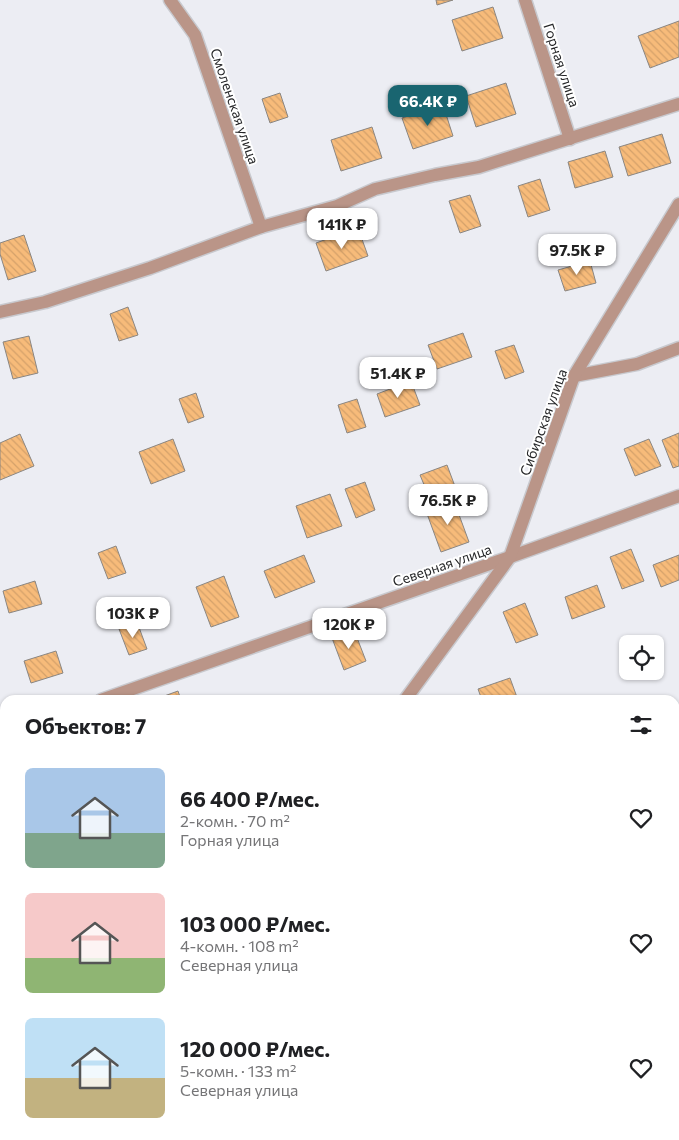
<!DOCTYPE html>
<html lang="ru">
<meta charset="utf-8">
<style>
:root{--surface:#fff;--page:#f6f6f6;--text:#202124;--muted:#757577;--accent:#196570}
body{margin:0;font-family:Commissioner,sans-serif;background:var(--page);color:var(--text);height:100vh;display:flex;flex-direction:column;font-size:19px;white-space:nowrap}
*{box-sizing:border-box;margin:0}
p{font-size:16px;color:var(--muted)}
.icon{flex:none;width:28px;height:28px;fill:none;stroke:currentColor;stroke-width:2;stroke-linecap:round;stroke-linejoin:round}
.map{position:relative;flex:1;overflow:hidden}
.panel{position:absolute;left:0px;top:695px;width:680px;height:445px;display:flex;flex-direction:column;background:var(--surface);border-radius:15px 15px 0 0;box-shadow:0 1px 4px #0004}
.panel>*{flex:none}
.tools{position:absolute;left:619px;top:635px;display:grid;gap:10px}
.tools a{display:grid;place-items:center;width:45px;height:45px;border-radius:8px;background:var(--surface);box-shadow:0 1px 4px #0004;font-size:25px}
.price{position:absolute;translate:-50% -42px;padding:0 11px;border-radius:10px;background:#fff;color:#222;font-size:16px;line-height:32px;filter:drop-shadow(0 1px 2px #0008)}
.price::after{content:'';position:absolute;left:50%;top:30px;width:15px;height:11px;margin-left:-8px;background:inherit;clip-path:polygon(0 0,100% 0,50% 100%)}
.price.on{background:var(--accent);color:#fff}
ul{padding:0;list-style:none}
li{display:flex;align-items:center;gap:15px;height:125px;padding:0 25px}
li span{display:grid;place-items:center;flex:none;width:140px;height:100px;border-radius:8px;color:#555}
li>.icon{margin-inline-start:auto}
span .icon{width:60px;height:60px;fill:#fffc;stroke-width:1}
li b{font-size:21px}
h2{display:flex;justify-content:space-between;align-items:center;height:60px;padding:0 25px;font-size:21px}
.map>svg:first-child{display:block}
.building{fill:url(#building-back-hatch);stroke:#8a8682}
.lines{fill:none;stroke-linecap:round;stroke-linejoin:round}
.minor-casing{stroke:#c8c9ce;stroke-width:15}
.minor{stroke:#ba9588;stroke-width:12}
.labels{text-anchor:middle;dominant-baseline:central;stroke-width:4;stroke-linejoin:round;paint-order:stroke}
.street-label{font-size:14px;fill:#252628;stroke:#fff}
</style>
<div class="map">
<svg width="679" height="1140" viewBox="0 0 679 1140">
<defs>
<pattern id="building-back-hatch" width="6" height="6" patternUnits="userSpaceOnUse" patternTransform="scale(1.25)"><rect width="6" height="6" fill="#f7bb7a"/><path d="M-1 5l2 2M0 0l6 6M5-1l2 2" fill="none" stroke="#d4a16a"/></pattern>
</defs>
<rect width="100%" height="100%" fill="#ecedf3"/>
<g class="building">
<polygon points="436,0 453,0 437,5"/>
<polygon points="493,7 503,38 462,51 452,20"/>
<polygon points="679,21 679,57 650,68 638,36"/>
<polygon points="506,83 516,114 476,127 466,96"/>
<polygon points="280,93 288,117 270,123 262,99"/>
<polygon points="443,105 453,136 413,149 402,118"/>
<polygon points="372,127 382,158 341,171 331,140"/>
<polygon points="662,134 671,163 628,176 619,147"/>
<polygon points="605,151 613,177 575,188 568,162"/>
<polygon points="540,179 550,210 528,217 518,186"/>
<polygon points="470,195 481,226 460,233 449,201"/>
<polygon points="358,228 368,256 326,271 316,243"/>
<polygon points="24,235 36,271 8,280 0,254 0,243"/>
<polygon points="590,261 596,283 565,291 558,270"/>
<polygon points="128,307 138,335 119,341 110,314"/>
<polygon points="463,333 472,357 437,369 428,345"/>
<polygon points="29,336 38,373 13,379 3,342"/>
<polygon points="514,345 524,372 505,379 495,351"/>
<polygon points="411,381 420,405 385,417 377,394"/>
<polygon points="196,393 204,417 188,423 179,399"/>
<polygon points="357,399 366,427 347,433 338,405"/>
<polygon points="679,433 679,466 673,468 662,440"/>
<polygon points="20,434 34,466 0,480 0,443"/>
<polygon points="173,439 185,471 151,484 139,452"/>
<polygon points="649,439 661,466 635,476 624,449"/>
<polygon points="447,465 456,489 430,499 420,475"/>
<polygon points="365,482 375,510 356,518 345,489"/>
<polygon points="330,494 342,526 307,538 296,506"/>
<polygon points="454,501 469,542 441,552 426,511"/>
<polygon points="116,546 126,573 108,579 98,553"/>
<polygon points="631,549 644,581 622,589 610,557"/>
<polygon points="304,555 315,582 275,598 264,571"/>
<polygon points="679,555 679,580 661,587 653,565"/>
<polygon points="224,576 239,617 211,627 196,587"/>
<polygon points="35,581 42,604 9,613 3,591"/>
<polygon points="597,585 605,607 572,619 565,597"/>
<polygon points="525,603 538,635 516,643 503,612"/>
<polygon points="137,622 147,649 129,655 119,629"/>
<polygon points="354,630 366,661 344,670 332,638"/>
<polygon points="56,651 63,673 31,683 24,661"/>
<polygon points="510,678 518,700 482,700 478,689"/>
<polygon points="178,691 181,700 156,700 156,699"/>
<polygon points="679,714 679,751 675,752 675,716"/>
<polygon points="5,759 5,793 0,794 0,761"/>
<polygon points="675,863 679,874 679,898 675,899"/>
<polygon points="320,1135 322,1135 324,1140 306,1140"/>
<polygon points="369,1135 385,1135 387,1140 356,1140"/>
<polygon points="406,1135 431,1135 433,1140 408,1140"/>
<polygon points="463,1135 483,1135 470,1140 464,1140"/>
</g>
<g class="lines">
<defs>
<g id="minor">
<polyline points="170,0 195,35 261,227"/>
<polyline points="525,0 570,139"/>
<polyline points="0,312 45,302 150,268 261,227 337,206 375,189 435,175 479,167 679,104"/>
<polyline points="574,376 637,364 679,348"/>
<polyline points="101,700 510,557 679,496"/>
<polyline points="405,700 510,557 574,376 679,204"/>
<polyline points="0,735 5,733"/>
<polyline points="675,800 679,798"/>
<polyline points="0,1056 5,1053"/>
<polyline points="675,1096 679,1095"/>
<polyline points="0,1134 3,1140"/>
<polyline points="103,1140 107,1135"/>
<polyline points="554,1140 567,1135"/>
</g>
</defs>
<use href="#minor" class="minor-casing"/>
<use href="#minor" class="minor"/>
</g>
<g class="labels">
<g class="street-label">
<text transform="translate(562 65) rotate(72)">Горная улица</text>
<text transform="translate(235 106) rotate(71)">Смоленская улица</text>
<text transform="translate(543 422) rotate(-70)">Сибирская улица</text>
<text transform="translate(442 565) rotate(-19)">Северная улица</text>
</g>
</g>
</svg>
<div class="tools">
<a><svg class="icon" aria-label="locate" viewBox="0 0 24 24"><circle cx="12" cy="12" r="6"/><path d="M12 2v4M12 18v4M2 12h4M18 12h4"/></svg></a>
</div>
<b class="price on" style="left:428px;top:127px">66.4K ₽</b>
<b class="price" style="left:342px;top:250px">141K ₽</b>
<b class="price" style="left:577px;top:276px">97.5K ₽</b>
<b class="price" style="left:398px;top:399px">51.4K ₽</b>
<b class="price" style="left:448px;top:526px">76.5K ₽</b>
<b class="price" style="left:133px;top:639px">103K ₽</b>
<b class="price" style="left:349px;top:650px">120K ₽</b>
<section class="panel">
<h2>Объектов: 7<svg class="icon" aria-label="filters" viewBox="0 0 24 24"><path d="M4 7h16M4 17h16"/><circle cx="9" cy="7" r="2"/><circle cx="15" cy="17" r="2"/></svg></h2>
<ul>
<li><span style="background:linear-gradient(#a9c7e8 65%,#7fa58c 0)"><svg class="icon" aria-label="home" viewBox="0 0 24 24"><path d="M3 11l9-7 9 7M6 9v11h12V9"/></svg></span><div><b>66 400 ₽/мес.</b><p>2-комн. · 70 m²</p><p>Горная улица</p></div><svg class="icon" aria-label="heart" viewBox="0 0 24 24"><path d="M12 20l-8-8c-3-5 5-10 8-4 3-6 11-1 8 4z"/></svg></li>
<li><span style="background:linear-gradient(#f6c9c9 65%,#8fb573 0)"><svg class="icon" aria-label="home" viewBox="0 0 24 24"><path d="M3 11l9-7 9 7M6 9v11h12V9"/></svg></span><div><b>103 000 ₽/мес.</b><p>4-комн. · 108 m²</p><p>Северная улица</p></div><svg class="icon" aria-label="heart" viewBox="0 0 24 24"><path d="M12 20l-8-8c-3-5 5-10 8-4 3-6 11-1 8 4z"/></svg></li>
<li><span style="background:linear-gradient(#bfe0f5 60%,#c2b280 0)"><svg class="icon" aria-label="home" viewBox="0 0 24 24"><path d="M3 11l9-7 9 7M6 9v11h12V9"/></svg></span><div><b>120 000 ₽/мес.</b><p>5-комн. · 133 m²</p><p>Северная улица</p></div><svg class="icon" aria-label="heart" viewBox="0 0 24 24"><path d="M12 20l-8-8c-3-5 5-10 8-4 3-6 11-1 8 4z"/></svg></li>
</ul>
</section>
</div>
